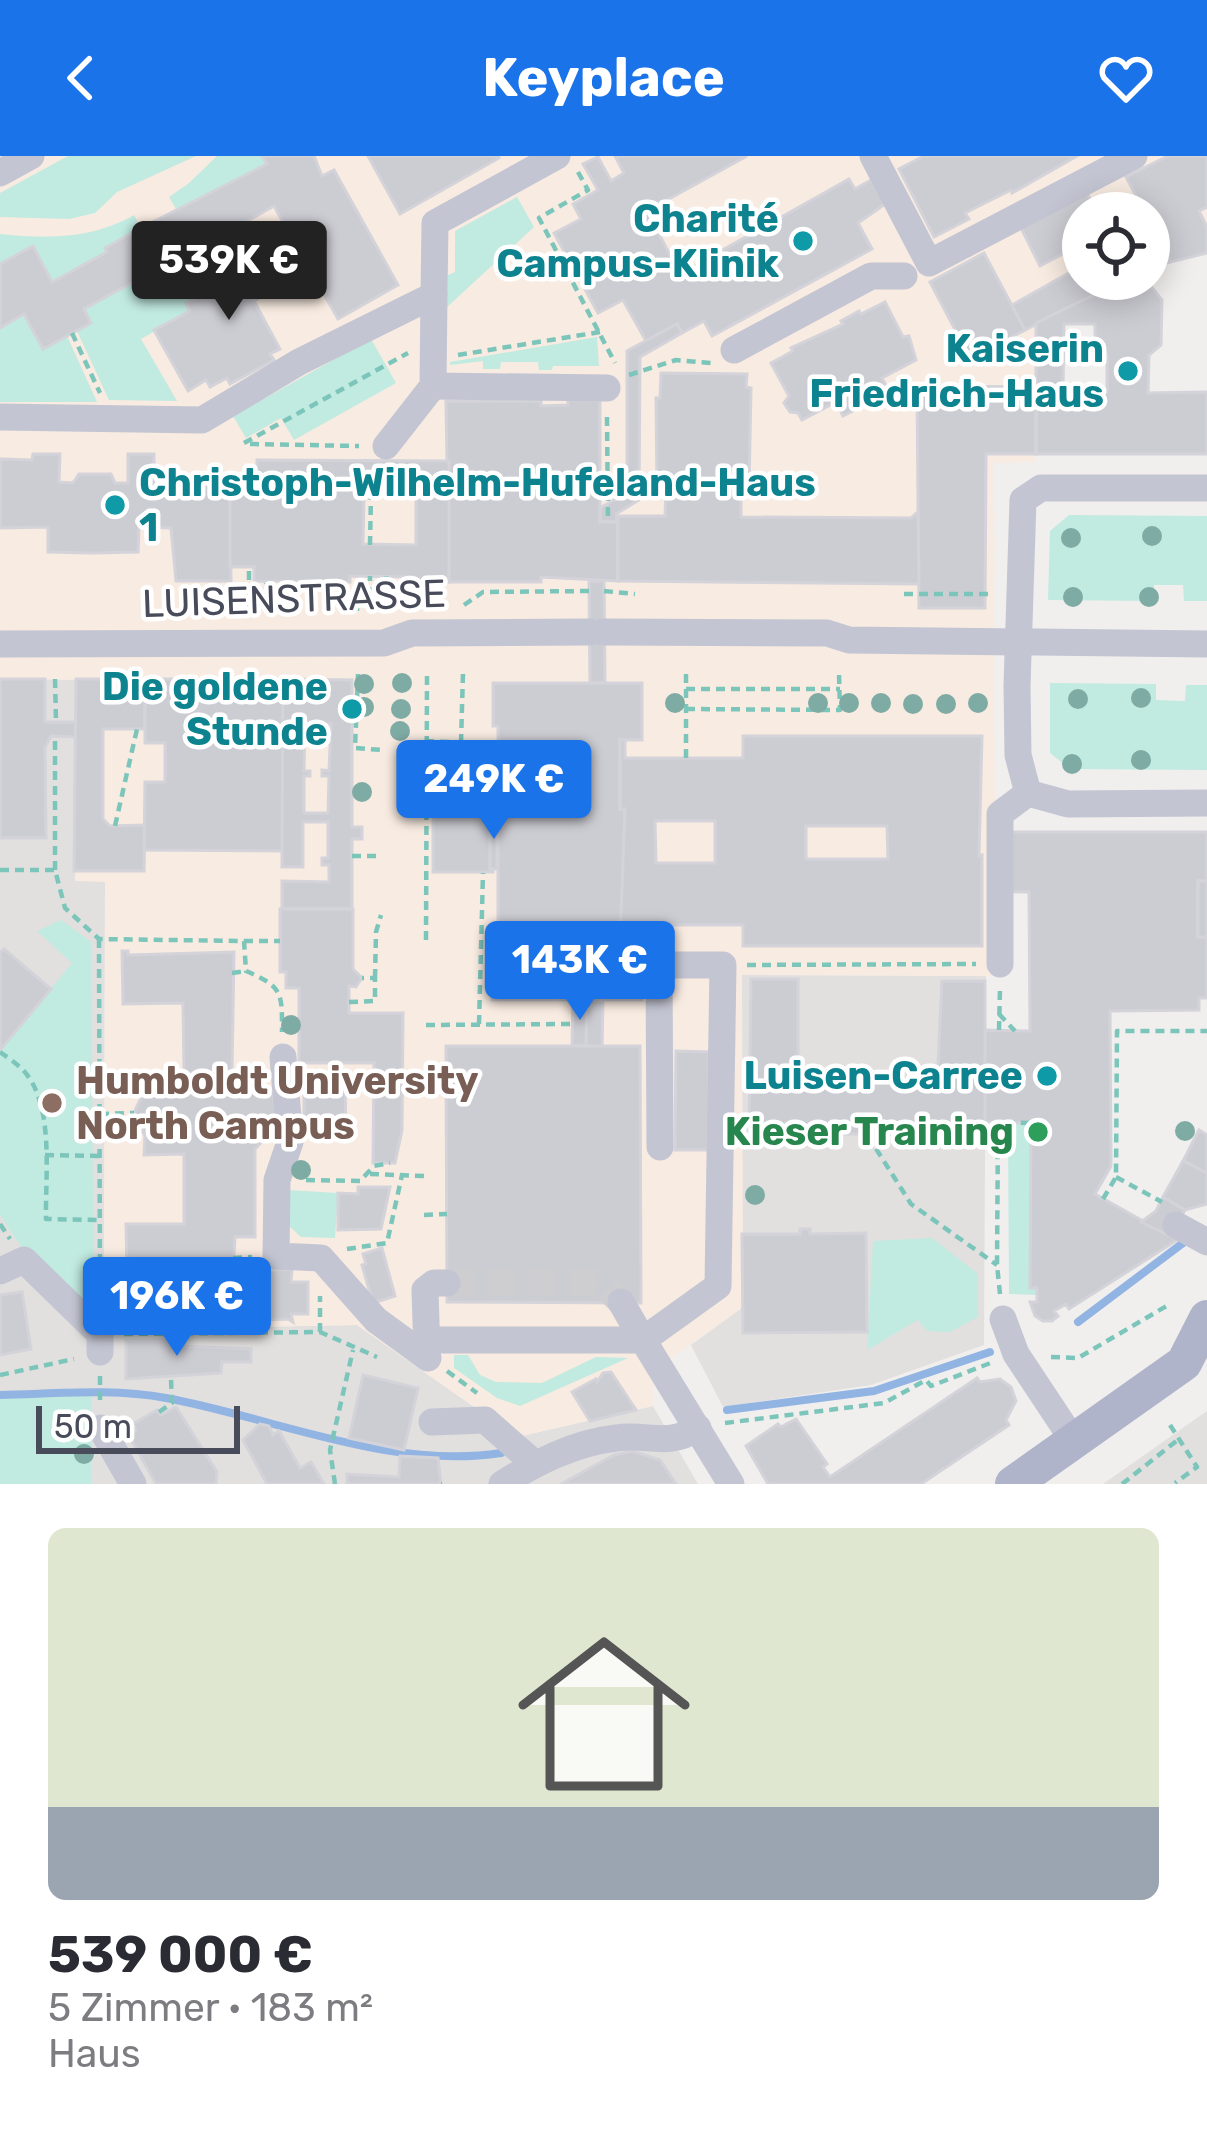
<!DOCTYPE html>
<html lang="de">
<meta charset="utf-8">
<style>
:root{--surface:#fff;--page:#f2f2f3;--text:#2b2b33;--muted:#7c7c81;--line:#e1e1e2;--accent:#1a73e8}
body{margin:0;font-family:Rubik,sans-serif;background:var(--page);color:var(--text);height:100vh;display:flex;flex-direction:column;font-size:45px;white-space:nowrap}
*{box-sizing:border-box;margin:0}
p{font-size:39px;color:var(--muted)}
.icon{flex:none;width:66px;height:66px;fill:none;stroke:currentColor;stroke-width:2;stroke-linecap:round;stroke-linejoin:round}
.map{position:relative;height:1328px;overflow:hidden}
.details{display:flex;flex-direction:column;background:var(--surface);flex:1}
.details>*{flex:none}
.buttons{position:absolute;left:1062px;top:36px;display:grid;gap:24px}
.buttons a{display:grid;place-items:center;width:108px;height:108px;border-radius:50%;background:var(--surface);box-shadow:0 6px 30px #0003;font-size:60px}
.scale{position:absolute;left:36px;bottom:30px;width:204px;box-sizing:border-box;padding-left:12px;border:6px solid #484b5a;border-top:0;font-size:33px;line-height:42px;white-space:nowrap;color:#484b5a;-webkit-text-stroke:9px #fff;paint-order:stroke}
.price{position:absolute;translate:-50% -102px;padding:0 27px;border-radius:12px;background:var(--accent);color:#fff;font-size:39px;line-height:78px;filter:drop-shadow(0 3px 6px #0008)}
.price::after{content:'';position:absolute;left:50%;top:72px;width:36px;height:27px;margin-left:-18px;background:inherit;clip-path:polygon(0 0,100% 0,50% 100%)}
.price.current{background:#222;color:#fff}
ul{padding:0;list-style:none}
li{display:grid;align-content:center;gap:24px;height:636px;padding:0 48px}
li+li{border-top:3px solid var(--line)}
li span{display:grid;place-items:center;height:372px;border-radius:18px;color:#555}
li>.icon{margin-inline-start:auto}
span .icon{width:216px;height:216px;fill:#fffc;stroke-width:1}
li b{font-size:51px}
header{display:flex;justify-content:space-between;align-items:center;height:156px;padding:0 48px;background:var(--accent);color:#fff;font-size:54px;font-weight:700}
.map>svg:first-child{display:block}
.education{fill:#e1e0df}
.medical{fill:#f8ebe1}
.green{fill:#c1eae0}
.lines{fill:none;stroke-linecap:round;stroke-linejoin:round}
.stream{stroke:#92b4e3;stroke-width:8}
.building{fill:#ccccd3;stroke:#d3d3d9;stroke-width:3;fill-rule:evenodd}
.minor-tunnel{stroke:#ceced0;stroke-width:27;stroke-dasharray:27 14;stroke-linecap:butt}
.path{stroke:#7cc5bb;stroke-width:4.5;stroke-dasharray:9 6;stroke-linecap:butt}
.minor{stroke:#c3c5d2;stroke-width:27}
.major{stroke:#b0b4ca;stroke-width:36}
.tree{fill:#7eaba4}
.culture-dot{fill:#0f9aa8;stroke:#fff;stroke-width:4.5}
.education-dot{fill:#8d6e63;stroke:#fff;stroke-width:4.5}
.leisure-dot{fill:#2e9e5b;stroke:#fff;stroke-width:4.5}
.labels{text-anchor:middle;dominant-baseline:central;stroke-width:9;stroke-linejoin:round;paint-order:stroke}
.culture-label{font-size:39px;font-weight:bold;fill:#0d838f;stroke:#fff;text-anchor:end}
.street-label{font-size:39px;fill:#484b5a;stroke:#fff}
.education-label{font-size:39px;font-weight:bold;fill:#785e54;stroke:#fff;text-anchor:start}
.leisure-label{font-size:39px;font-weight:bold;fill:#27864d;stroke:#fff;text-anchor:end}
</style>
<header><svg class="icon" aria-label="back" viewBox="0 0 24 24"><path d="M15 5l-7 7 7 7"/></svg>Keyplace<svg class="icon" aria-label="heart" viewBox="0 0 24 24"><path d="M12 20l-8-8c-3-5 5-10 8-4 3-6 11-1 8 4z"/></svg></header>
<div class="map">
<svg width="1207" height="1328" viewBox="0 0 1207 1328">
<rect width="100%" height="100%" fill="#f0efee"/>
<g class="education">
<polygon points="0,523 76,523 76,725 105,725 104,1173 357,1169 517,1281 653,1250 698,1328 0,1328"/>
<polygon points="741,819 986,820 984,1189 871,1229 723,1251 691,1189 743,1151"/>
<polygon points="1207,1255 1207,1328 1103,1328"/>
</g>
<polygon class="medical" points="0,0 1207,0 1207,97 1149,112 1149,57 1083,57 1083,123 1036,166 1035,306 994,307 995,820 742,819 743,1151 654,1215 653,1250 517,1281 357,1169 104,1174 105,726 75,725 76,524 0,523"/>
<g class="green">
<polygon points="68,0 196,0 117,36 95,57 69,63 0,61 0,37"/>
<polygon points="217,0 262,0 267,8 176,53 169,41 188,28"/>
<polygon points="517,41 534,71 447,151 448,119 455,116 455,75"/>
<path d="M134,59L141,72L105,91L107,96L52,126L33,91L0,108V78C46,83 93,83 134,59Z"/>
<polygon points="165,109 174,111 192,144 186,147 190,155 141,183 177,245 109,244 77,175 91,167 84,153"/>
<polygon points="24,158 67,180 97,246 0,246 0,172"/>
<polygon points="597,181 599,210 553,210 552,214 539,214 538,206 501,206 500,213 483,213 483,205 450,209 450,206"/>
<polygon points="371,183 396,227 294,284 281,262 246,282 233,260"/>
<polygon points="1069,359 1207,360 1207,445 1184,445 1183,429 1154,429 1154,445 1048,444 1050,375"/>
<polygon points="1050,527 1156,528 1156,544 1185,545 1186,529 1207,529 1207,614 1070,613 1050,597"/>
<polygon points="61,764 91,786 94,1165 29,1102 0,1059 0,894 72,807 37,775"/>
<polygon points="1008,967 1031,967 1030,1131 1037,1132 1037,1139 1009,1138"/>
<polygon points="288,1034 338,1037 335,1082 301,1081 288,1069"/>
<polygon points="932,1082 978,1118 978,1161 950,1176 927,1175 918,1164 867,1194 873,1085"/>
<polygon points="454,1199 468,1199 480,1219 496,1226 542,1227 596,1201 628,1202 520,1250 497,1242 454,1212"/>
<polygon points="92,1240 91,1328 0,1328 0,1242"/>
</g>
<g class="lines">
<g class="stream">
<polyline points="1078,1166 1183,1087"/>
<path d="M0,1239C54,1238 112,1232 166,1242C275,1262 389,1314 501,1297"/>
<polyline points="727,1254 874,1235 990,1196"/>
</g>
</g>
<g class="building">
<polygon points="262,0 314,0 322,20 334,14 398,129 338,163 274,50 210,86 230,122 192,144 174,111 165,109 84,153 91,167 43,193 24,158 0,172 0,108 33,90 52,126 107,96 105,92 141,72 267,8"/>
<polygon points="368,0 498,0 499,2 400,58"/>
<polygon points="615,0 747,0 647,55 680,118 849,23 855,33 871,24 885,48 858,67 872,93 712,180 704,165 682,177 677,168 646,185 623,144 598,157 554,77 581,63 573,48 598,34 583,8 598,1 611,25 624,17"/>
<polygon points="924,0 1077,0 1012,37 1011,34 965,57 969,63 934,81 899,13"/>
<polygon points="1168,0 1207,0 1207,51 1199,55 1207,71 1207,97 1170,106 1149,65 1149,57 1145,57 1126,21"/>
<polygon points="1087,37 1097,57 1083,57 1083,87 1040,110 1021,72"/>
<polygon points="1153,75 1170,106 1149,113 1149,78"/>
<polygon points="290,83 306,114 254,145 280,193 270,198 274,204 230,228 227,222 210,231 206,224 188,235 154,174 190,155 186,147 247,114 244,108"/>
<polygon points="984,97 1025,174 970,202 930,126"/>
<polygon points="1083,109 1083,123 1127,123 1025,174 1012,149"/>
<path d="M1127,123H1145L1162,144L1161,189L1149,199L1148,237L1207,236V298H1036V167ZM1064,168H1095V188L1107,199V236H1063Z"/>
<polygon points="885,146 903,181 909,180 916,204 882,222 889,236 843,260 836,246 802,264 798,257 790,256 784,247 789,240 771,207 793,195 791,192 843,168 841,165 859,155 861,158"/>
<polygon points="677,168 682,177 640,201 639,344 616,358 617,366 600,366 600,352 627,337 627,195"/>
<polygon points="661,217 747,218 746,231 751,232 749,331 657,331 656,242 660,242"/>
<polygon points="917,230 1036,231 1036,298 986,298 985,452 919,452"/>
<polygon points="568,244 600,244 600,366 618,366 618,425 541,421 541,426 449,426 446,245 541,245 541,250 568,249"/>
<polygon points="33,298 60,298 59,326 73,327 79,318 111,318 115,327 128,327 128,298 154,298 154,325 230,325 231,425 176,425 171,372 139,371 138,396 92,397 48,396 48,371 0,372 0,303 32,304"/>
<path d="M257,304L449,305V426L416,427V421L350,420V426L254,425V411H230V325H257ZM364,339H416V389L363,388Z"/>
<polygon points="666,331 741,331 741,361 911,362 918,356 919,428 618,425 618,360 665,360"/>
<polygon points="589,425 604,425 605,527 590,527"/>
<polygon points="0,523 45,523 45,566 76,566 76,581 51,580 45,591 46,682 0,682"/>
<polygon points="76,523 145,523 145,573 103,573 103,663 110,670 145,669 144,715 74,715"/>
<polygon points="145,523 283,523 282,695 144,694 145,626 165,626 165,587 145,587"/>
<path d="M283,523L352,524V671H362V683H352V753H282V725L329,726V709H322V702H328V666H303V711H282ZM305,568H331L329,615L322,614V620H329L328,657H304V620H310V615H304Z"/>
<polygon points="493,527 642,527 642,584 620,584 620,653 625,653 620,787 642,787 642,844 492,844 492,801 498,801 498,570 493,570"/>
<path d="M743,580H982L979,700L982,699V790H743V769H625V787H620L625,653H620V584H625V602H743ZM655,665H715V707H656ZM806,670H887L888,703H806Z"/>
<rect x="433" y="655" width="60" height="61"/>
<rect x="490" y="658" width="7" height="55"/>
<polygon points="1007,676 1207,676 1207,725 1198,725 1198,781 1207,781 1207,842 1199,842 1199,854 1110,855 1111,1010 1095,1038 1177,1084 1069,1153 1066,1148 1054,1155 1058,1160 1052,1165 1043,1165 1035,1160 1030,1146 1037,1146 1037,1132 1030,1132 1031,967 984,966 985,874 1030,875 1029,736 1007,736"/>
<rect x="1198" y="725" width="9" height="56"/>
<polygon points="280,753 353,753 353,813 362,822 356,831 349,830 349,857 403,857 402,974 395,1007 373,1007 374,907 340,907 340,931 345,931 346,977 304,977 304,932 329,932 329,907 299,907 299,832 286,832 286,816 280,816"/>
<polygon points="4,793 51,833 0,894 0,797"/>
<polygon points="122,795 128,795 128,799 234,796 232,915 234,920 254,917 273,939 277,970 255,993 255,1081 235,1081 233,1115 292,1113 291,1126 308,1126 308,1158 291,1158 293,1166 288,1163 182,1167 185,1117 127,1117 126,1068 184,1068 184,998 144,999 145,980 134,957 144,935 144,917 184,916 183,847 123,848"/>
<polygon points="751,823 798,823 798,928 858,924 937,928 942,825 985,825 985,978 749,978"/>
<polygon points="573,844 587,844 586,890 572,890"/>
<polygon points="587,844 603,845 602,891 586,890"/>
<polygon points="446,890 640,890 641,1147 447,1146"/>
<polygon points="676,895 709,896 708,994 675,994"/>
<polygon points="1199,974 1207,979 1207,1017 1183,1005"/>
<polygon points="1183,1005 1207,1017 1207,1048 1185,1054 1163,1041"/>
<polygon points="358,1031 390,1031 381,1073 338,1074 338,1037 358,1038"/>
<polygon points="1163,1041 1185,1054 1170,1080 1141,1066 1156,1055"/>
<polygon points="800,1073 810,1073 810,1078 866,1077 867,1176 743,1177 742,1078 800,1078"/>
<polygon points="382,1092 395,1140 373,1147 362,1109 366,1108 363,1098"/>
<polygon points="22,1136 31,1193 0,1199 0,1139"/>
<polygon points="126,1184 179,1184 179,1190 251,1193 251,1206 222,1206 221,1217 126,1223"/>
<polygon points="611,1216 636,1254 590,1265 572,1236 596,1223 597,1226 603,1217"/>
<polygon points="363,1219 418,1232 404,1294 349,1282"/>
<polygon points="977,1222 980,1226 1000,1223 1011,1231 1016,1245 1006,1264 1009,1269 921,1328 768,1328 746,1290 778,1268 781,1271 796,1263 827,1308 823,1311 830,1321"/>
<polygon points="176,1251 217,1316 216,1328 156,1328 128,1278 136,1274 133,1268 157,1254 161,1259"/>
<polygon points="260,1268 269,1270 273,1279 279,1275 300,1312 311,1306 324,1328 267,1328 243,1284"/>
<polygon points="632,1295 660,1304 676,1328 561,1328 614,1299"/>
<polygon points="400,1300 438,1302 441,1328 347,1328 347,1318 399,1321"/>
</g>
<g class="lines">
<polyline class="minor-tunnel" points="447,1127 601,1126 621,1146"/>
<g class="path">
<polyline points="578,16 588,34 539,62 615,207"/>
<polyline points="72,177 100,237"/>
<polyline points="458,199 600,176"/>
<polyline points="629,219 676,204 711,207"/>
<polyline points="607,261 608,366"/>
<polyline points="244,287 408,197"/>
<polyline points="250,288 359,290"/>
<polyline points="370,389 371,339"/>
<polyline points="249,429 358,430 358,420"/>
<polyline points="604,435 635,438"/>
<polyline points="904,438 989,438"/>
<polyline points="464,449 483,436 589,435"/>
<polyline points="249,454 249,411"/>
<polyline points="357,455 358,430"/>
<polyline points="370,455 370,420"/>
<polyline points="386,456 386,420"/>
<polyline points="358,518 355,592 382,594"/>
<polyline points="55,523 56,566"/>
<polyline points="686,533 840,533"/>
<polyline points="686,553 840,554 839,517"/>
<polyline points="425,585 468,587 468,611 483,612 484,655"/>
<polyline points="461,587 463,517"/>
<polyline points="686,602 686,517"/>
<polyline points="115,670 137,573"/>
<polyline points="352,700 377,700"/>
<path d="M0,714H55L65,752L99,783L244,785L246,815C283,831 282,836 282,876"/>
<polyline points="55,714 55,580"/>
<polyline points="99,783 100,1137"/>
<polyline points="426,784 427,518"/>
<polyline points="244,785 280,785"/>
<polyline points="747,809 976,808"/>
<polyline points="232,817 246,815"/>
<polyline points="375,822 376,776 381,759"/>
<polyline points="349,846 375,845 375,822 362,822"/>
<polyline points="999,858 1015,875"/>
<polyline points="479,868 483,717"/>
<polyline points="426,869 573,868"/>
<polyline points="999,874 1000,832"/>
<path d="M0,896C7,901 16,907 23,914C55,948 45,1020 46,1063L100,1064"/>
<polyline points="100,958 134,957"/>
<polyline points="868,980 911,1048 997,1109"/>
<polyline points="45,999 99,1000"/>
<polyline points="370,1018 424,1020"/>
<polyline points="1116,1021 1162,1046"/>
<polyline points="306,1024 360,1025 374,1010 390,1007"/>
<polyline points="1103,1043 1116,1021 1117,875 1207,875"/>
<polyline points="424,1059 447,1058"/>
<polyline points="0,1068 10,1083"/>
<polyline points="347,1093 387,1087 402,1019"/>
<polyline points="233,1102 252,1101"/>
<polyline points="1000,1138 997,1109 998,966 1031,967"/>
<polyline points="202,1165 202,1172 215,1172 215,1176"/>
<polyline points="320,1176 320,1140"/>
<polyline points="124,1178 320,1176 377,1201"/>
<polyline points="1051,1201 1078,1202 1170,1148"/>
<polyline points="447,1215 477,1237"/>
<polyline points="0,1219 74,1203"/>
<polyline points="100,1220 100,1244"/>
<polyline points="159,1256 172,1247 171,1223"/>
<polyline points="725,1267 884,1247 926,1224 931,1230 993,1206"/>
<polyline points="1170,1269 1197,1311 1175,1327"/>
<polyline points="335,1328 330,1294 353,1194"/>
<polyline points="441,1328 442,1328"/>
<polyline points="1122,1328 1179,1283"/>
</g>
<g class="minor">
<polyline points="873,0 929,107 1134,0"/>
<polyline points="0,17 31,0"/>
<polyline points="734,194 871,120 904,120"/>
<polyline points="433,230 607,232"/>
<polyline points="0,261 202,264 299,206 434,139 435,67 557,0"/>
<polyline points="386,290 433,230 434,139"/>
<polyline points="604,476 827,477 849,484 1207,488"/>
<polyline points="0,488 384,487 412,477 590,476"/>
<polyline points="1028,637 1018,599 1017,530 1023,344 1041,332 1207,332"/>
<polyline points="1028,637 1068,648 1207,647"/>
<polyline points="1000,808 1000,658 1028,637"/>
<polyline points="283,901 290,986 277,1024 276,1100 321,1102 376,1164 428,1202"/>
<polyline points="660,991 659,809 723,809 718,1130 643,1184 731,1328"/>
<polyline points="1176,1069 1207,1086"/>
<polyline points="0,1115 24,1104 100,1178 100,1196"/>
<polyline points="1003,1163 1016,1198 1073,1284"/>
<polyline points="426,1184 643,1184 621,1146"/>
<polyline points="427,1198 425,1134 434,1127 447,1127"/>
<polyline points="432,1266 485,1264 534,1307"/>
<polyline points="101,1272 133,1328"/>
<path d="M502,1328C537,1306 574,1287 616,1282C649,1277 666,1292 698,1272"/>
</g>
<polyline class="major" points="1013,1328 1184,1207 1207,1162"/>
</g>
<g class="tree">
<circle cx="1152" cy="380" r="10"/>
<circle cx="1071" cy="382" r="10"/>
<circle cx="1073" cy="441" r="10"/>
<circle cx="1149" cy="441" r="10"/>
<circle cx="402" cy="527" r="10"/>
<circle cx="364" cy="528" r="10"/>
<circle cx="1141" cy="542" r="10"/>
<circle cx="1078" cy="543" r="10"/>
<circle cx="675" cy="547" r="10"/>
<circle cx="818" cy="547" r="10"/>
<circle cx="849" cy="547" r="10"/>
<circle cx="881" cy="547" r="10"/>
<circle cx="978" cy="547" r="10"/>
<circle cx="913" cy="548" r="10"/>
<circle cx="946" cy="548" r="10"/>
<circle cx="364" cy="551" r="10"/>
<circle cx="401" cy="553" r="10"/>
<circle cx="400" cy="575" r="10"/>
<circle cx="1141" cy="604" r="10"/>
<circle cx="1072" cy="608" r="10"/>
<circle cx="362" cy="636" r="10"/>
<circle cx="291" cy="869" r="10"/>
<circle cx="1185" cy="975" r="10"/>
<circle cx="301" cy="1014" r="10"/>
<circle cx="755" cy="1039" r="10"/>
<circle cx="84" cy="1298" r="10"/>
</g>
<g class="culture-dot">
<circle cx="803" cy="85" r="12"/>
<circle cx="1128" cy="215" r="12"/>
<circle cx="115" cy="349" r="12"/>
<circle cx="352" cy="553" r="12"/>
<circle cx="1047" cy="920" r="12"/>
</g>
<circle class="education-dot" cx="52" cy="947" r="12"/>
<circle class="leisure-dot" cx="1038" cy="976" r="12"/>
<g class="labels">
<g class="culture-label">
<text x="779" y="63">Charité<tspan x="779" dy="45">Campus-Klinik</tspan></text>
<text x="1104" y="193">Kaiserin<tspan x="1104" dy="45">Friedrich-Haus</tspan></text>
<text x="139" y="327" text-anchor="start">Christoph-Wilhelm-Hufeland-Haus<tspan x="139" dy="45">1</tspan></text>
<text x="328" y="531">Die goldene<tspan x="328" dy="45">Stunde</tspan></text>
<text x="1023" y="920">Luisen-Carree</text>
</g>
<g class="street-label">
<text transform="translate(294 443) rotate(-2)">LUISENSTRASSE</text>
</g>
<g class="education-label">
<text x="76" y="925">Humboldt University<tspan x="76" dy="45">North Campus</tspan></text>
</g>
<g class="leisure-label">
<text x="1014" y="976">Kieser Training</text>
</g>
</g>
</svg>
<div class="buttons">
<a><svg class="icon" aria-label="locate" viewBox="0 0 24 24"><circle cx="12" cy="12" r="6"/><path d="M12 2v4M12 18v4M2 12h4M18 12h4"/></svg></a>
</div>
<div class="scale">50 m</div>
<b class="price current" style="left:229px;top:167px">539K €</b>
<b class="price" style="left:494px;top:686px">249K €</b>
<b class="price" style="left:580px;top:867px">143K €</b>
<b class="price" style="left:177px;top:1203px">196K €</b>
</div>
<section class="details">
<ul>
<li><span style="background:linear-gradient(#dfe7d0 75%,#9aa5b1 0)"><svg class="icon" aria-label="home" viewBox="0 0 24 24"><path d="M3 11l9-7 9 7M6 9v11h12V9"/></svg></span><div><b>539 000 €</b><p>5 Zimmer · 183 m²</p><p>Haus</p></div></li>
</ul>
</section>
